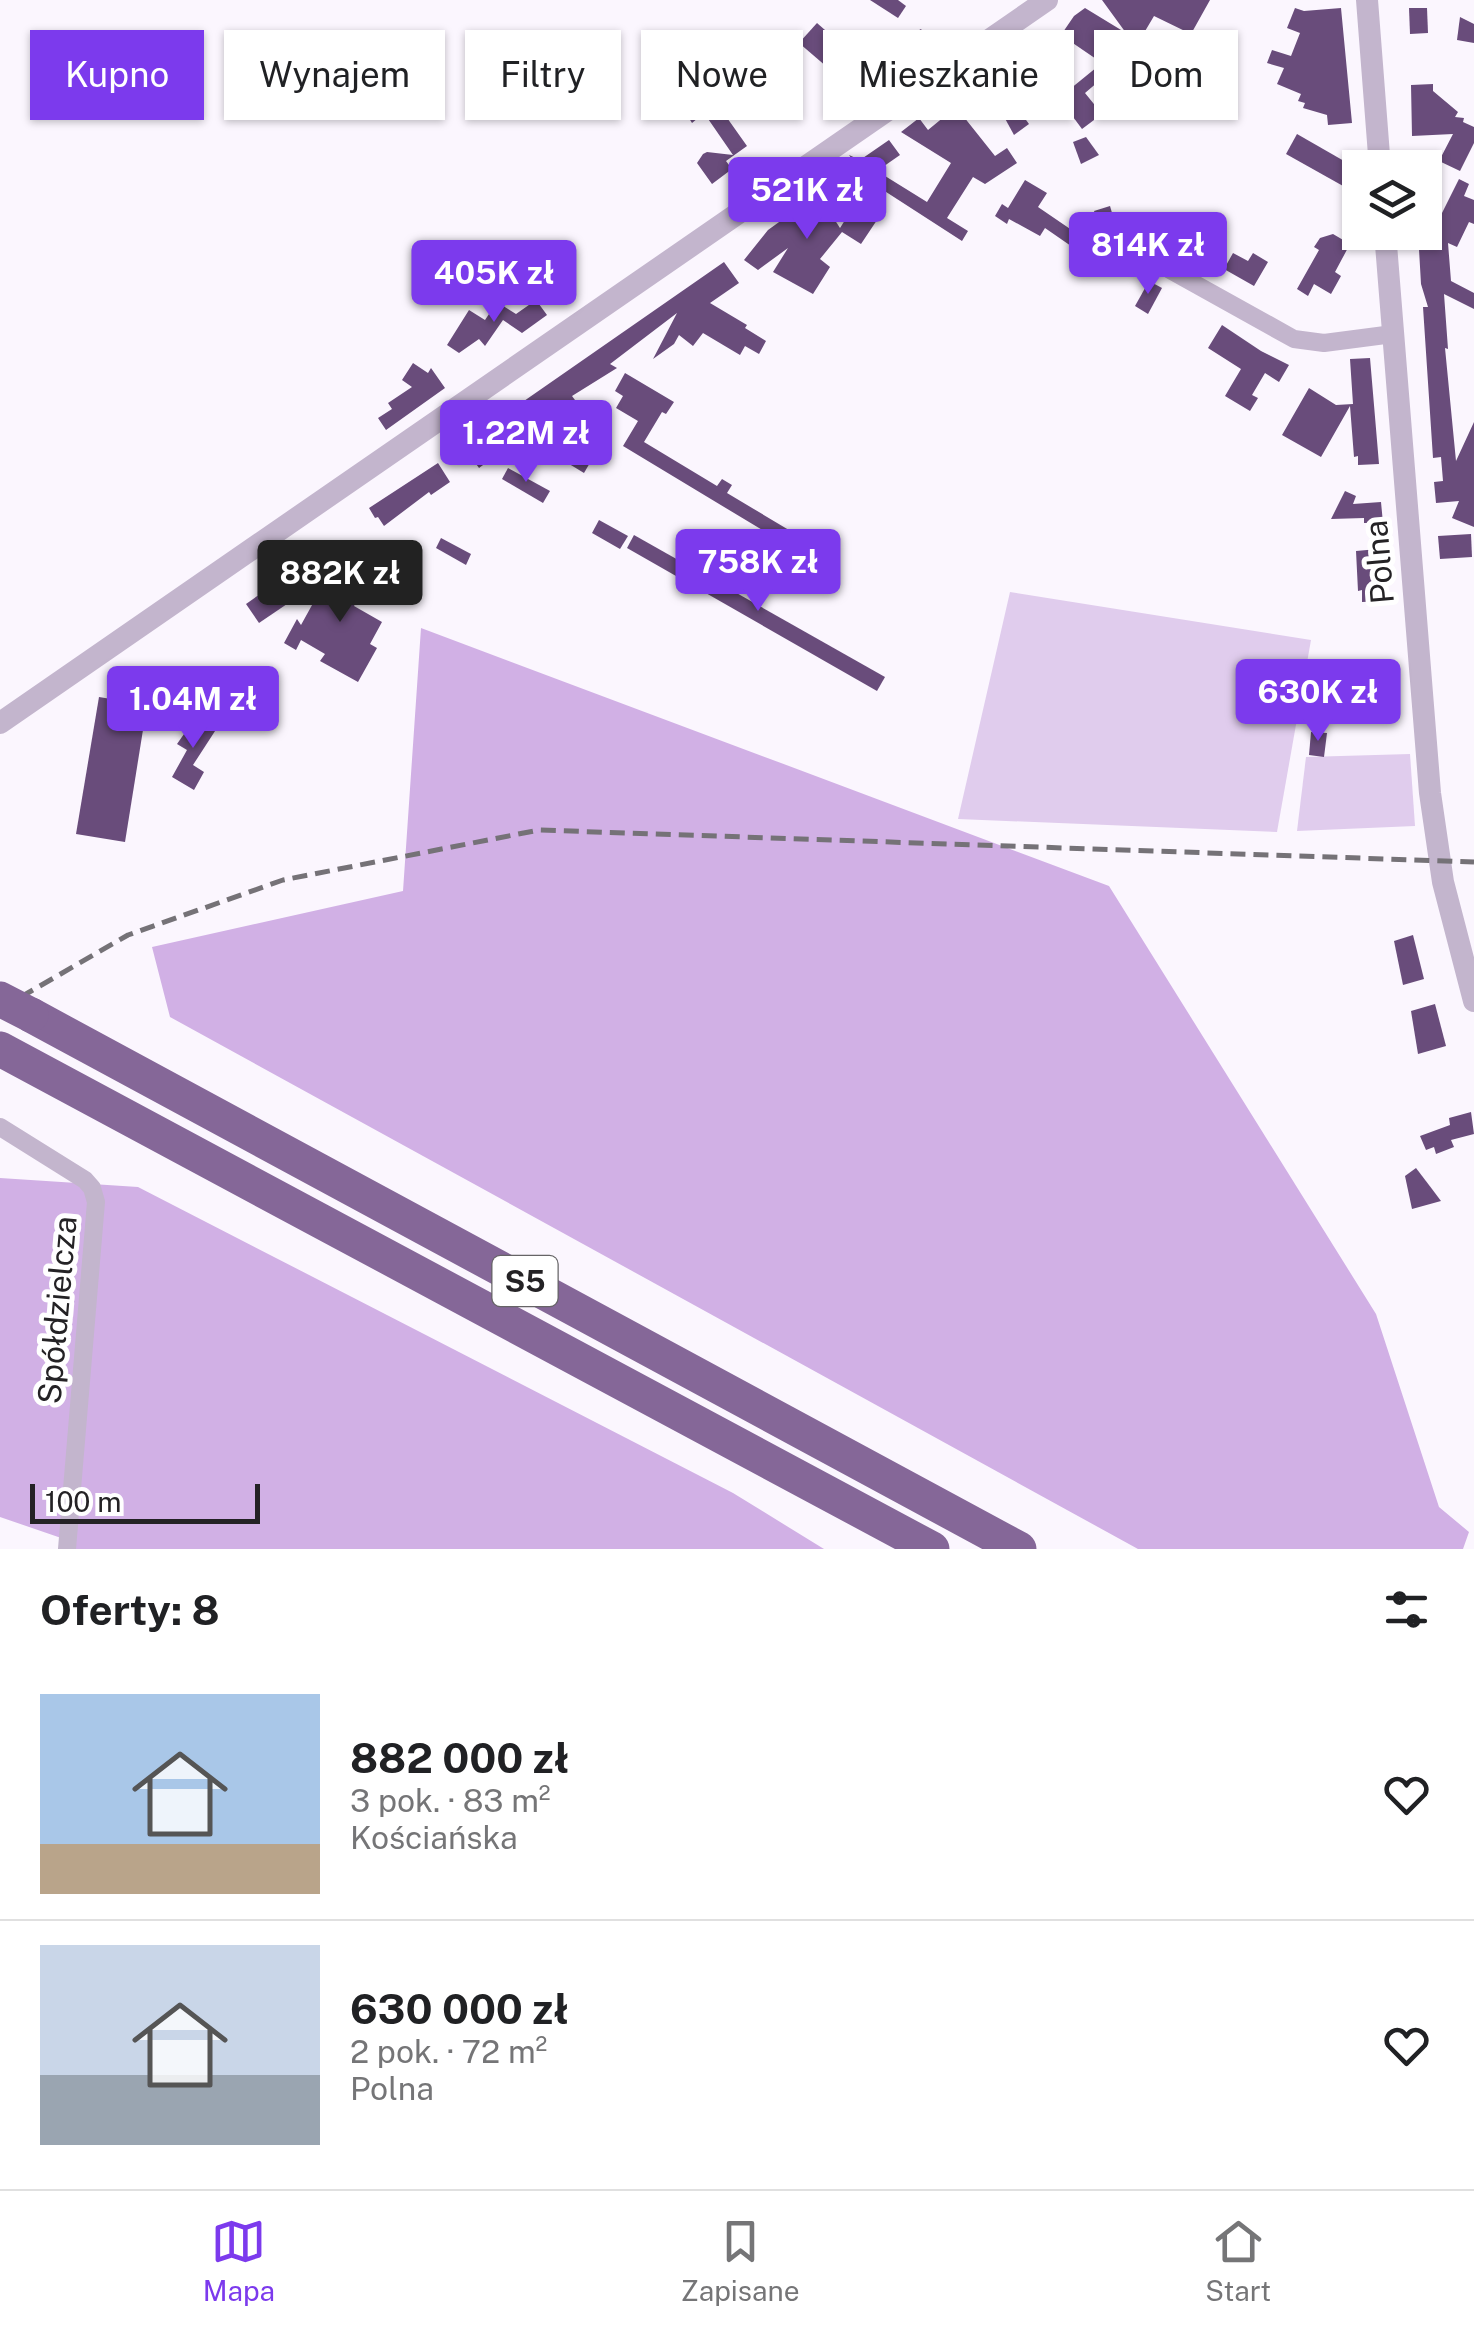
<!DOCTYPE html>
<html lang="pl">
<meta charset="utf-8">
<style>
:root{--surface:#fff;--page:#f6f6f6;--text:#202124;--muted:#757577;--line:#e0e0e0;--accent:#7c3aed}
body{margin:0;font-family:"Public Sans",sans-serif;background:var(--page);color:var(--text);height:100vh;display:flex;flex-direction:column;font-size:38px;white-space:nowrap}
*{box-sizing:border-box;margin:0}
p{font-size:32px;color:var(--muted)}
.icon{flex:none;width:55px;height:55px;fill:none;stroke:currentColor;stroke-width:2;stroke-linecap:round;stroke-linejoin:round}
.map{position:relative;height:1549px;overflow:hidden}
.drawer{display:flex;flex-direction:column;background:var(--surface);flex:1}
.drawer>*{flex:none}
.banner{position:absolute;left:30px;top:30px;width:1415px;height:90px;display:flex;gap:20px}
.tools{position:absolute;left:1342px;top:150px;display:grid;gap:20px}
.tools a{display:grid;place-items:center;width:100px;height:100px;border-radius:0px;background:var(--surface);box-shadow:0 2px 8px #0004;font-size:50px}
.scale{position:absolute;left:30px;bottom:25px;width:230px;box-sizing:border-box;padding-left:10px;border:5px solid #242225;border-top:0;font-size:28px;line-height:35px;white-space:nowrap;color:#242225;-webkit-text-stroke:8px #fff;paint-order:stroke}
.price{position:absolute;translate:-50% -85px;padding:0 22px;border-radius:10px;background:var(--accent);color:#fff;font-size:32px;line-height:65px;filter:drop-shadow(0 2px 5px #0008)}
.price::after{content:'';position:absolute;left:50%;top:60px;width:30px;height:22px;margin-left:-15px;background:inherit;clip-path:polygon(0 0,100% 0,50% 100%)}
.price.selected{background:#222;color:#fff}
ul{padding:0;list-style:none}
li{display:flex;align-items:center;gap:30px;height:250px;padding:0 40px}
li+li{border-top:2px solid var(--line)}
li span{display:grid;place-items:center;flex:none;width:280px;height:200px;border-radius:0px;color:#555}
li>.icon{margin-inline-start:auto}
span .icon{width:120px;height:120px;fill:#fffc;stroke-width:1}
li b{font-size:42px}
h2{display:flex;justify-content:space-between;align-items:center;height:120px;padding:0 40px;font-size:42px}
.pill{padding:0 35px;border-radius:0px;background:var(--surface);box-shadow:0 2px 8px #0004;font-size:35px;line-height:90px}
.pill.selected{background:var(--accent);color:#fff}
.tab-bar{display:flex;justify-content:space-around;align-items:center;height:140px;border-top:2px solid var(--line);background:var(--surface);font-size:28px;color:var(--muted)}
.tab-bar a{display:grid;justify-items:center;gap:5px}
.tab-bar .selected{color:var(--accent)}
.map>svg:first-child{display:block}
.green{fill:#e0cced}
.forest{fill:#d1b0e5}
.building{fill:#694c7b}
.lines{fill:none;stroke-linecap:round;stroke-linejoin:round}
.minor{stroke:#c3b5cd;stroke-width:18}
.tertiary{stroke:#c3b5cd;stroke-width:22}
.motorway{stroke:#856798;stroke-width:35}
.rail{stroke:#757277;stroke-width:5;stroke-dasharray:15 8;stroke-linecap:butt}
.motorway-bridge{stroke:#856798;stroke-width:35}
.labels{text-anchor:middle;dominant-baseline:central;stroke-width:10;stroke-linejoin:round;paint-order:stroke}
.shield{fill:#fff;stroke:#666466;stroke-width:2.5}
.shield-label{font-size:30px;font-weight:bold;fill:#242225}
.street-label{font-size:32px;fill:#242225;stroke:#fff}
</style>
<div class="map">
<svg width="1474" height="1549" viewBox="0 0 1474 1549">
<rect width="100%" height="100%" fill="#fbf6fe"/>
<g class="green">
<polygon points="1010,592 1311,640 1277,832 958,819"/>
<polygon points="1410,754 1415,826 1297,831 1306,757"/>
</g>
<g class="forest">
<polygon points="421,628 1109,886 1376,1314 1439,1507 1469,1532 1463,1549 1138,1549 170,1017 152,947 403,891"/>
<polygon points="0,1178 138,1187 733,1493 824,1549 66,1549 67,1540 0,1517"/>
</g>
<g class="building">
<polygon points="870,0 898,0 906,6 898,18"/>
<polygon points="1102,0 1210,0 1191,34 1154,16 1125,65 1146,77 1140,88 1112,70 1085,93 1102,114 1082,129 1059,98 1102,63 1061,35 1074,16 1085,8 1126,33"/>
<polygon points="1295,8 1304,11 1341,8 1352,123 1328,125 1327,115 1303,108 1305,103 1298,101 1301,94 1277,84 1284,68 1267,63 1272,50 1291,56 1300,33 1287,28"/>
<polygon points="1409,8 1427,8 1428,33 1410,34"/>
<polygon points="1460,17 1474,24 1474,43 1457,40"/>
<polygon points="817,23 858,59 841,79 799,43"/>
<polygon points="921,29 933,49 884,80 871,58"/>
<polygon points="657,56 670,65 657,83 645,74"/>
<polygon points="1433,84 1433,91 1458,112 1455,117 1464,118 1463,122 1474,127 1474,143 1460,171 1439,161 1453,134 1412,136 1411,85"/>
<polygon points="690,93 696,102 706,95 710,100 713,98 747,146 726,161 732,169 712,184 697,163 703,154 707,152 733,155 704,113 692,123 682,107"/>
<polygon points="1015,105 1029,124 1014,135 1002,113"/>
<polygon points="956,107 995,156 1007,148 1017,163 985,184 973,177 947,218 968,231 962,241 866,179 849,155 860,160 889,140 900,155 877,171 927,202 951,163 901,132 919,118 928,130"/>
<polygon points="1297,134 1358,169 1352,191 1286,154"/>
<polygon points="1086,137 1099,155 1081,164 1073,142"/>
<polygon points="1459,179 1469,184 1464,196 1474,200 1474,224 1469,222 1457,247 1448,243 1451,281 1474,293 1474,309 1444,294 1448,349 1445,348 1456,461 1474,422 1474,527 1452,518 1459,501 1436,503 1434,482 1443,481 1441,457 1433,458 1423,307 1428,307 1421,284 1418,232 1425,232 1425,184 1435,183 1437,223"/>
<polygon points="1025,180 1047,193 1038,207 1079,235 1071,246 1045,228 1040,236 1009,219 1007,224 995,216 1002,204 1008,208"/>
<polygon points="818,194 840,228 854,206 877,220 861,244 842,232 820,259 830,267 813,294 773,272 788,248 758,270 744,260 768,230"/>
<polygon points="1110,206 1117,230 1101,235 1094,211"/>
<polygon points="1333,234 1350,244 1335,272 1341,276 1331,294 1314,284 1308,296 1297,289 1319,250 1314,247 1320,238"/>
<polygon points="1233,253 1248,261 1253,253 1268,262 1254,286 1224,269"/>
<polygon points="724,262 739,283 710,303 747,325 745,328 766,341 759,354 745,346 740,355 703,333 693,346 679,335 674,344 653,359 677,313 610,364 617,368 572,396 581,408 573,414 555,404 537,417 524,401"/>
<polygon points="1149,281 1162,288 1148,314 1135,306"/>
<polygon points="536,300 547,315 522,333 503,320 485,346 479,339 459,353 447,345 469,310 485,320 497,302 516,314"/>
<polygon points="1222,325 1261,351 1289,365 1279,382 1265,373 1252,395 1258,398 1250,411 1225,396 1241,369 1208,348"/>
<polygon points="1370,358 1379,464 1358,465 1358,456 1354,457 1350,406 1321,457 1282,435 1309,388 1336,405 1353,404 1350,359"/>
<polygon points="413,363 428,373 431,368 445,388 386,430 378,418 392,409 388,403 412,387 402,380"/>
<polygon points="625,373 674,402 666,414 662,412 644,442 717,486 722,479 732,485 727,493 809,542 802,554 623,446 638,421 616,408 623,396 615,391"/>
<polygon points="506,414 517,430 493,447 498,454 479,468 464,447"/>
<polygon points="568,447 591,461 584,473 561,459"/>
<polygon points="438,463 450,482 431,495 429,492 384,526 378,517 375,518 369,508"/>
<polygon points="508,468 550,491 543,503 502,479"/>
<polygon points="1345,491 1356,496 1353,504 1381,502 1383,523 1364,523 1364,518 1331,519"/>
<polygon points="599,520 628,536 620,549 592,533"/>
<polygon points="1471,534 1472,557 1440,559 1438,536"/>
<polygon points="634,535 885,677 877,691 627,548"/>
<polygon points="441,538 471,554 466,565 436,548"/>
<polygon points="1378,549 1378,556 1386,556 1387,601 1362,602 1362,590 1358,591 1356,551"/>
<polygon points="346,561 371,575 354,606 382,622 370,644 377,648 358,682 320,661 325,654 301,640 296,650 284,643 297,619 301,625 322,587 329,591"/>
<polygon points="273,585 287,604 259,623 246,604"/>
<polygon points="248,687 257,692 263,690 263,695 274,701 258,729 233,715"/>
<polygon points="1341,688 1360,688 1360,694 1395,693 1395,716 1342,721"/>
<polygon points="99,697 147,705 125,842 76,834"/>
<polygon points="198,714 217,728 193,765 204,772 194,790 172,777 187,750 177,744"/>
<polygon points="1311,732 1327,733 1324,757 1309,755"/>
<polygon points="1413,935 1424,979 1403,985 1394,941"/>
<polygon points="1435,1004 1446,1046 1418,1054 1411,1011"/>
<polygon points="1471,1112 1474,1134 1451,1140 1454,1147 1436,1154 1434,1147 1426,1150 1420,1136 1450,1125 1449,1118"/>
<polygon points="1416,1168 1432,1189 1441,1201 1412,1209 1405,1176"/>
</g>
<g class="lines">
<g class="minor">
<polyline points="1170,270 1294,339 1324,343 1393,334"/>
<polyline points="0,1127 85,1180 92,1188 96,1202 67,1549"/>
</g>
<g class="tertiary">
<polyline points="1367,0 1380,168"/>
<polyline points="1385,232 1430,793 1443,882 1474,1001"/>
<polyline points="0,723 1047,0"/>
</g>
<g class="motorway">
<polyline points="31,1015 1019,1549"/>
<polyline points="0,1049 932,1549"/>
</g>
<polyline class="rail" points="0,1009 128,935 283,880 539,830 1474,862"/>
<polyline class="motorway-bridge" points="0,999 31,1015"/>
</g>
<g class="labels">
<rect class="shield" x="492.5" y="1256" width="65" height="50" rx="8"/>
<g class="shield-label">
<text x="525" y="1281">S5</text>
</g>
<g class="street-label">
<text transform="translate(1379 562) rotate(-95)">Polna</text>
<text transform="translate(57 1310) rotate(-85)">Spółdzielcza</text>
</g>
</g>
</svg>
<div class="tools">
<a><svg class="icon" aria-label="layers" viewBox="0 0 24 24"><path d="M12 4l9 5-9 5-9-5zM3 14l9 5 9-5"/></svg></a>
</div>
<div class="scale">100 m</div>
<b class="price" style="left:807px;top:242px">521K zł</b>
<b class="price" style="left:1148px;top:297px">814K zł</b>
<b class="price" style="left:494px;top:325px">405K zł</b>
<b class="price" style="left:526px;top:485px">1.22M zł</b>
<b class="price" style="left:758px;top:614px">758K zł</b>
<b class="price selected" style="left:340px;top:625px">882K zł</b>
<b class="price" style="left:1318px;top:744px">630K zł</b>
<b class="price" style="left:193px;top:751px">1.04M zł</b>
<div class="banner">
<a class="pill selected">Kupno</a>
<a class="pill">Wynajem</a>
<a class="pill">Filtry</a>
<a class="pill">Nowe</a>
<a class="pill">Mieszkanie</a>
<a class="pill">Dom</a>
</div>
</div>
<section class="drawer">
<h2>Oferty: 8<svg class="icon" aria-label="filters" viewBox="0 0 24 24"><path d="M4 7h16M4 17h16"/><circle cx="9" cy="7" r="2"/><circle cx="15" cy="17" r="2"/></svg></h2>
<ul>
<li><span style="background:linear-gradient(#a9c7e8 75%,#b9a48a 0)"><svg class="icon" aria-label="home" viewBox="0 0 24 24"><path d="M3 11l9-7 9 7M6 9v11h12V9"/></svg></span><div><b>882 000 zł</b><p>3 pok. · 83 m²</p><p>Kościańska</p></div><svg class="icon" aria-label="heart" viewBox="0 0 24 24"><path d="M12 20l-8-8c-3-5 5-10 8-4 3-6 11-1 8 4z"/></svg></li>
<li><span style="background:linear-gradient(#c9d6e8 65%,#9aa5b1 0)"><svg class="icon" aria-label="home" viewBox="0 0 24 24"><path d="M3 11l9-7 9 7M6 9v11h12V9"/></svg></span><div><b>630 000 zł</b><p>2 pok. · 72 m²</p><p>Polna</p></div><svg class="icon" aria-label="heart" viewBox="0 0 24 24"><path d="M12 20l-8-8c-3-5 5-10 8-4 3-6 11-1 8 4z"/></svg></li>
</ul>
</section>
<nav class="tab-bar">
<a class="selected"><svg class="icon" aria-label="map" viewBox="0 0 24 24"><path d="M3 6l6-2 6 2 6-2v14l-6 2-6-2-6 2zM9 4v14M15 6v14"/></svg>Mapa</a>
<a><svg class="icon" aria-label="saved" viewBox="0 0 24 24"><path d="M7 4h10v16l-5-4-5 4z"/></svg>Zapisane</a>
<a><svg class="icon" aria-label="home" viewBox="0 0 24 24"><path d="M3 11l9-7 9 7M6 9v11h12V9"/></svg>Start</a>
</nav>
